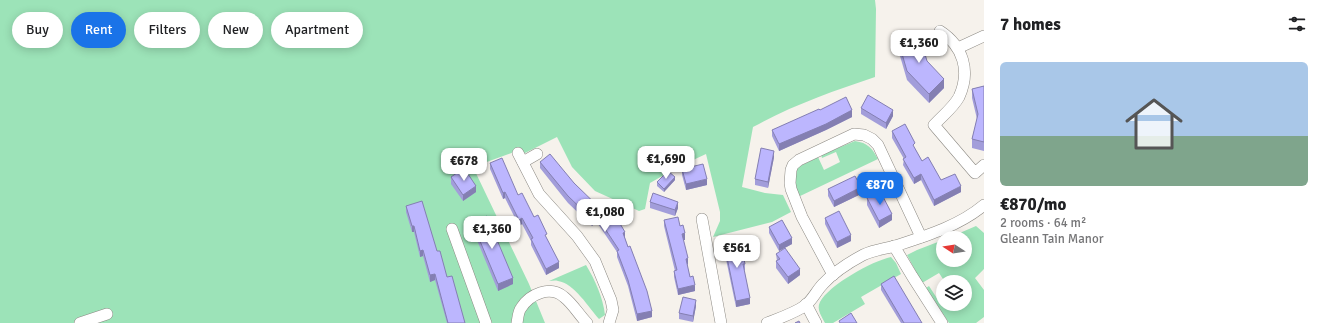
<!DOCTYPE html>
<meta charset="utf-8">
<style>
:root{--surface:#fff;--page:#f2f2f2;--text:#202124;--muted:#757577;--line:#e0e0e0;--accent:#1a73e8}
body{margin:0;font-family:Signika,sans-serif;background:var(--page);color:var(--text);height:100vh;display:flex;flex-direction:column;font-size:15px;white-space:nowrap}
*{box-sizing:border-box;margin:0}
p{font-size:13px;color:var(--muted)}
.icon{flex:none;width:22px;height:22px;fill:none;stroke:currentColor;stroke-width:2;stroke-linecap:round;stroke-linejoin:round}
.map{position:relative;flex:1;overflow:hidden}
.details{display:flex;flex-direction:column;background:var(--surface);width:340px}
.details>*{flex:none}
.hud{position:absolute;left:12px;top:12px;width:380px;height:36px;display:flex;gap:8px}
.needle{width:26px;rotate:282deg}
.tools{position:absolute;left:936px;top:231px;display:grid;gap:8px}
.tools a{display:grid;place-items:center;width:36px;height:36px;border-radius:50%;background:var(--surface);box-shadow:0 2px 10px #0003;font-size:20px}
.price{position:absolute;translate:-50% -34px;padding:0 9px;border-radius:8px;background:#fff;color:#222;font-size:13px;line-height:26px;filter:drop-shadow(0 1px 2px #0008)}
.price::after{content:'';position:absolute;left:50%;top:24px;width:12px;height:9px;margin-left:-6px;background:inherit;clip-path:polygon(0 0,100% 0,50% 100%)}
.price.active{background:var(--accent);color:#fff}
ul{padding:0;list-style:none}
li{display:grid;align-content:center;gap:8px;height:212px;padding:0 16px}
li+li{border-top:1px solid var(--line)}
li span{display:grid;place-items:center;height:124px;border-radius:6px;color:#555}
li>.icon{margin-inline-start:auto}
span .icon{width:72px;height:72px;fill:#fffc;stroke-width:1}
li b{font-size:17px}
h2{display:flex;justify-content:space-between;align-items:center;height:48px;padding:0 16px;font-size:17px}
.tag{padding:0 14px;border-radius:18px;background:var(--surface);box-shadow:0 2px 10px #0003;font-size:14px;line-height:36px}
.tag.active{background:var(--accent);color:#fff}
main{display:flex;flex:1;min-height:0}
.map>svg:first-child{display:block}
.green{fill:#9ce3b8}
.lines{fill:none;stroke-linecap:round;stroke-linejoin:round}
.street-casing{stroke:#8c8983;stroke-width:12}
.street{stroke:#fff;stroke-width:11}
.wall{fill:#a29dda}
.shaded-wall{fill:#847fb2}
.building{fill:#bcb6fe;stroke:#847fb2}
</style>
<main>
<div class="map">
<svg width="984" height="323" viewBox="0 0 984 323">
<rect width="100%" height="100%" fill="#f6f2ec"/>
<g class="green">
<path d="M0,0H875L876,9L875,77C833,91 791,106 753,127L742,187L765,193L783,195L791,212L772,222L713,237L720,221V212L706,154L678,167L650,183L645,209L639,211L595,191L572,167L557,137L525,153L517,151L473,167L529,284L545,323H0Z"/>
<path d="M855,141C868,143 872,148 878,159L798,197L795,189L794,173L798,167L818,157L824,170L840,162L836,152L822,158L821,155Z"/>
<polygon points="976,226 984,233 984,269 975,278 984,290 984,317 976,323 949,323 926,288 929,286 940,303 943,301 943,304 965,304 965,282 945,282 939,273 922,283 907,255 917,250 943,240 943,260 965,260 965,238 948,238"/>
<path d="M891,257L896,263L901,274L861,297L865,304L833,323H825C822,317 816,309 820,302C829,285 872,261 891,257Z"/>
<path d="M586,265C595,280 603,297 605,315L599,319C589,308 574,283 558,281C555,280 552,281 549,281Z"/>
</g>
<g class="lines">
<defs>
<g id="street">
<path d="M940,31C963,46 971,71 959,97C953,108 942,116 934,125L975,173L984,165"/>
<polyline points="958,48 984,36"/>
<polyline points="518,153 539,194 577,236 595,261 611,300 613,310 609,323"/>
<polyline points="523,162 537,154"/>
<polyline points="702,219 721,323"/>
<polyline points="452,229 486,323"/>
<polyline points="894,246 912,276 942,323"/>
<polyline points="833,275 802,217 791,189 790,183 791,170 793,165 799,160 854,134 864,135 872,139 878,145 921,237"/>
<polyline points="806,304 816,323"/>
<polyline points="80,323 107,314"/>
<path d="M517,323C518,318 518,312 521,308C530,294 550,285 564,297C573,304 579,315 587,323"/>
<path d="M767,323C780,318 795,313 806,305C813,299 817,290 823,284C834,272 850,262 863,255C874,250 884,249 895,246C926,236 959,226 984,205"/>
</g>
</defs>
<use href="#street" class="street-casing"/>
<use href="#street" class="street"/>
</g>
<g class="wall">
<polygon points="898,40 927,61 944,88 929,103 907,80 898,49"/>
<polygon points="984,86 984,151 972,148 972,139 977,119 972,98 972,89"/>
<polygon points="861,108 893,116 886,129 861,114"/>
<polygon points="820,110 852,117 826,130 779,151 772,136 772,130"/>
<polygon points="892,131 915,149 922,161 941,180 961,192 934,206 921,180 914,184 903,165 904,159 892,138"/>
<polygon points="774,157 768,188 755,185 755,179"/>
<polygon points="540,162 574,183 625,238 652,317 637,321 628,286 617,257 617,252 596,221 592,226 568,203 540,168"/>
<polygon points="490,163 518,195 534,217 547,239 559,268 546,275 531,245 531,241 522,224 519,226 505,198 503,199 490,169"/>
<polygon points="682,169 707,185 686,190 682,175"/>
<polygon points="451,177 476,192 463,201 451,184"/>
<polygon points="675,180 664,192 657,186 657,182"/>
<polygon points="828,189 861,194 834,207 828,196"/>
<polygon points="867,198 892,220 879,228 867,205"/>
<polygon points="650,202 678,208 675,216 650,208"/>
<polygon points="406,206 437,251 447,277 465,323 447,323 435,280 430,282 423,256 420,257 414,232 412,232 406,212"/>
<polygon points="825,218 851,241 837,248 825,224"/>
<polygon points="664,220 680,226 685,240 683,240 688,264 687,265 690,277 695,291 678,295 674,277 674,271 675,271 664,226"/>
<polygon points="472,222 513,284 498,291 472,228"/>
<polygon points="769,227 792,244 779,251 769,233"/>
<polygon points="723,238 740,255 745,264 745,270 744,270 750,304 736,307 723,245"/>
<polygon points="776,254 800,275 788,284 776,268 776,261 777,261"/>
<polygon points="881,284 922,323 901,323 881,290"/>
<polygon points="696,306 693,322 679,319 679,313"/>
</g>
<g class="shaded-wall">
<polygon points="944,79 944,88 929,103 929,94"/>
<polygon points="852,110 852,117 826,130 779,151 779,144"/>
<polygon points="893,110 893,116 886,129 886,123"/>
<polygon points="774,151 774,157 768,188 768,182"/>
<polygon points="921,174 921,180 914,184 914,178"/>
<polygon points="675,177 675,180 664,192 664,189"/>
<polygon points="707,179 707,185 686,190 686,184"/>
<polygon points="476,186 476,192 463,201 463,195"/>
<polygon points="961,186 961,192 934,206 934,200"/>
<polygon points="861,187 861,194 834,207 834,201"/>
<polygon points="505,192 505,198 503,199 503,193"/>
<polygon points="678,202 678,208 675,216 675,210"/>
<polygon points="892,214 892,220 879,228 879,221"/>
<polygon points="596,215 596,221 592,226 592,219"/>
<polygon points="522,218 522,224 519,226 519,220"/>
<rect x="412" y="226" width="2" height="6"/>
<polygon points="625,232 625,238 623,240 623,233"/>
<polygon points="685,233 685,240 682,240 682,234"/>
<polygon points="851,235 851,241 837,248 837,242"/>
<polygon points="792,238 792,244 779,251 779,245"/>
<polygon points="423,250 423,256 420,257 420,251"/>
<polygon points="688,258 688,264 686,265 686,259"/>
<polygon points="559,262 559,268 546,275 546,269"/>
<polygon points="800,269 800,275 788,284 788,277"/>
<polygon points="435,274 435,280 430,282 430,275"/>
<polygon points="513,278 513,284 498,291 498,284"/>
<polygon points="695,285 695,291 678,295 678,289"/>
<polygon points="750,298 750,304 736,307 736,301"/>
<polygon points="696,300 696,306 693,322 693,316"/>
<polygon points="652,311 652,317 637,321 637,314"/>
</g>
<g class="building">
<polygon points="920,37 927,61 944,79 929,94 907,71 898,40"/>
<polygon points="984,86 984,142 972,139 978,114 972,89"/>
<polygon points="868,95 893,110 886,123 861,108"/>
<polygon points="846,97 852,110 826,124 779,144 772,130 819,109 820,110"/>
<polygon points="905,124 915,143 913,145 922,161 928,157 941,180 955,174 961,186 934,200 921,174 914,178 903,159 906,157 892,131"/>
<polygon points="761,148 774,151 768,182 755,179"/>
<polygon points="550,154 574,183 608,216 613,213 619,222 625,232 623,233 628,247 630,246 647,291 652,311 637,314 628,280 617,251 619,250 596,215 592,219 568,196 540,162"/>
<polygon points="502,158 518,195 522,193 534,217 538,215 547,234 545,235 559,262 546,269 531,239 533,238 522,218 519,220 505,192 503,193 490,163"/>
<polygon points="703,164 707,179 686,184 682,169"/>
<polygon points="464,168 476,186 463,195 451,177"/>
<polygon points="668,171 675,177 664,189 657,182"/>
<polygon points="855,176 861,187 834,201 828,189"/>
<polygon points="880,191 892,214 879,221 867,198"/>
<polygon points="653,193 678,202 675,210 650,202"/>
<polygon points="422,201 437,251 440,251 447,277 452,276 465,323 448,323 435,274 430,275 423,250 420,251 414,226 412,226 406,206"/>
<polygon points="839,211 851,235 837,242 825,218"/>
<polygon points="487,216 513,278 498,284 472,222"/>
<polygon points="678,217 680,226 683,225 685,233 682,234 688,258 686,259 690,277 693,276 695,285 678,289 674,271 677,270 664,220"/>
<polygon points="782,220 792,238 779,245 769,227"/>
<polygon points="736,236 740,255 743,254 745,264 743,264 750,298 736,301 723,238"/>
<polygon points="785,248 800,269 788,277 776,261 780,259 776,254"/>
<polygon points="894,276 922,323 904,323 881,284"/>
<polygon points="683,297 696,300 693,316 679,313"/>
<polygon points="851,313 857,323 840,323 839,321"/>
<polygon points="799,321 800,323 795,323"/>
</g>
</svg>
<div class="tools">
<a><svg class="needle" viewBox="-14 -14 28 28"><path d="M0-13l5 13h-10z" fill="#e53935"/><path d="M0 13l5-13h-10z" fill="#757577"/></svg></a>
<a><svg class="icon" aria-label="layers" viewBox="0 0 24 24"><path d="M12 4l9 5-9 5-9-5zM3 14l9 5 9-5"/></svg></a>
</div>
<b class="price" style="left:919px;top:64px">€1,360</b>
<b class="price" style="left:666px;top:180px">€1,690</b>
<b class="price" style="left:464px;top:182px">€678</b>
<b class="price active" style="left:880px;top:206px">€870</b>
<b class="price" style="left:605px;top:233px">€1,080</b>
<b class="price" style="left:492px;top:250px">€1,360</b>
<b class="price" style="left:737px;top:269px">€561</b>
<div class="hud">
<a class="tag">Buy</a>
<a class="tag active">Rent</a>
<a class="tag">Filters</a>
<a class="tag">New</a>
<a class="tag">Apartment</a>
</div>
</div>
<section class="details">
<h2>7 homes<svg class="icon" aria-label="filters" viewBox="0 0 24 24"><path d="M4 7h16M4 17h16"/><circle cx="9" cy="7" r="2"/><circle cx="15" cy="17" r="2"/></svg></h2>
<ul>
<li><span style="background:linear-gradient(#a9c7e8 60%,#7fa58c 0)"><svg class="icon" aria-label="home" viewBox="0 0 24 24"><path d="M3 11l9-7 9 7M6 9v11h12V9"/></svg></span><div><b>€870/mo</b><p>2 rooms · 64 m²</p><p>Gleann Tain Manor</p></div></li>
</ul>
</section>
</main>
